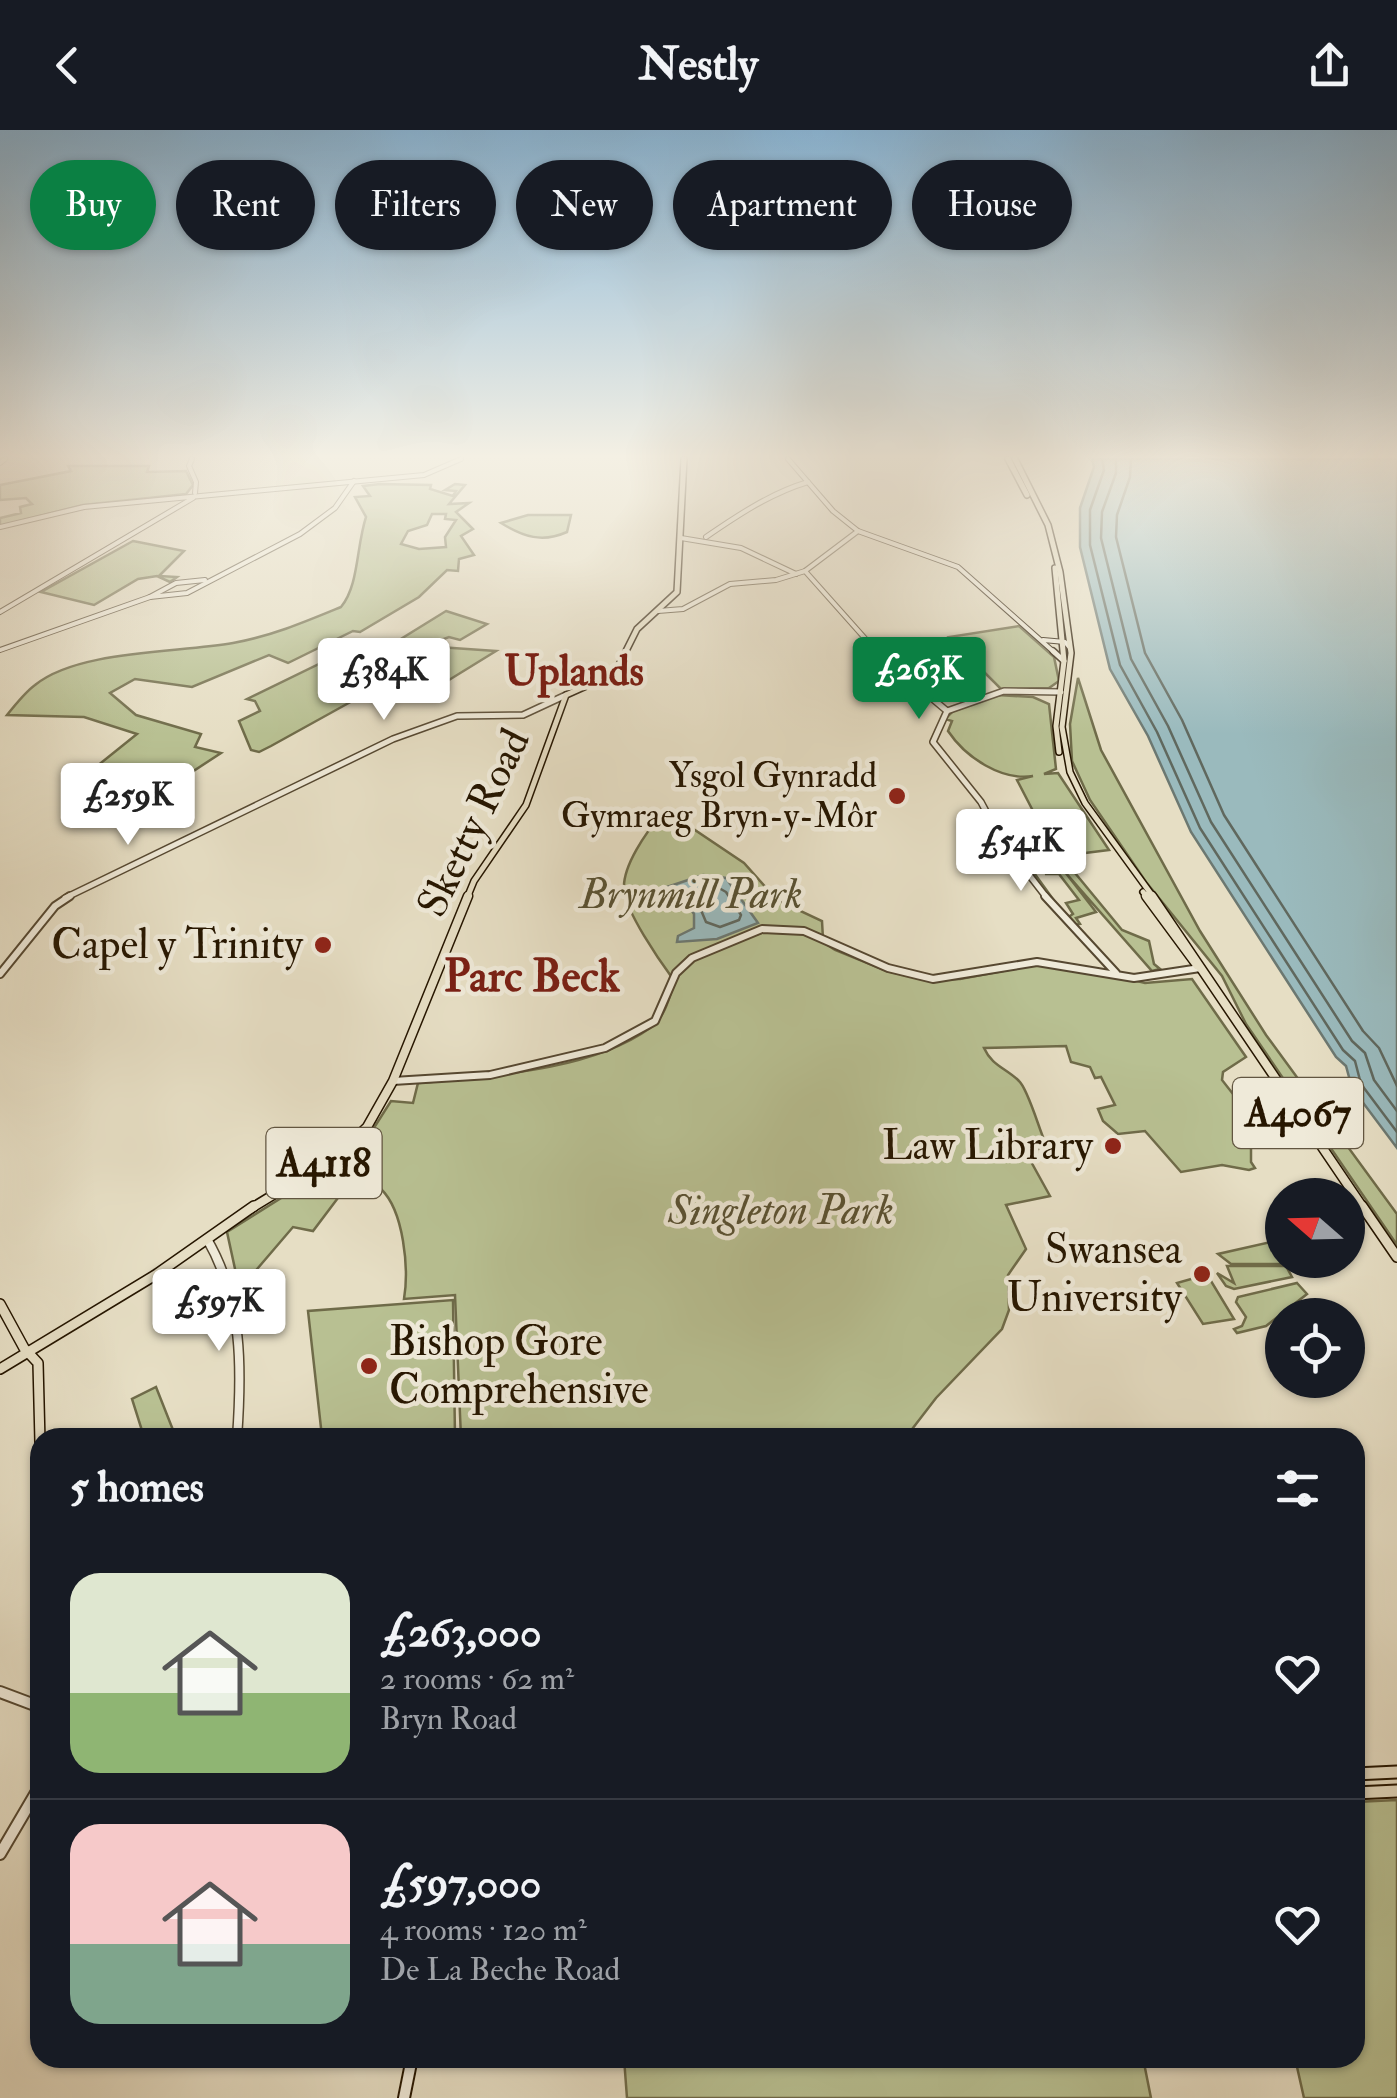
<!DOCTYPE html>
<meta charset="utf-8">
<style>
:root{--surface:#171b24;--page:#20242c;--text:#f1f3f6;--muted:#9ea1a6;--line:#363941;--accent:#0b8043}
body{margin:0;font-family:"IM FELL Double Pica",serif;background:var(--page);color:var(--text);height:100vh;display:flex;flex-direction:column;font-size:38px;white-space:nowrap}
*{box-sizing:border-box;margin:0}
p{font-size:32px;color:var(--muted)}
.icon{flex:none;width:55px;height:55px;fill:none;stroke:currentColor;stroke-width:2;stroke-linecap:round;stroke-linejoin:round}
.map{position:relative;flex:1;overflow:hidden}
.panel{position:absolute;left:30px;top:1298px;width:1335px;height:640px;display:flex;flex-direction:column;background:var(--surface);border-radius:30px;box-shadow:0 2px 8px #0004}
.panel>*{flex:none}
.banner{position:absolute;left:30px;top:30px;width:1338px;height:90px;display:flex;gap:20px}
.needle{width:65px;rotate:290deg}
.fabs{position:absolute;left:1265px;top:1048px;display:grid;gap:20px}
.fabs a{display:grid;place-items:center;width:100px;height:100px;border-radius:50%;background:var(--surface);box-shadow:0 2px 8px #0004;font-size:50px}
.price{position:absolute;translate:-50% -85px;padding:0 22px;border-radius:10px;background:#fff;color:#222;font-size:32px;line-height:65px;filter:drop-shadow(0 2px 5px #0008)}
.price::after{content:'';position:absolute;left:50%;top:60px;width:30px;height:22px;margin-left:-15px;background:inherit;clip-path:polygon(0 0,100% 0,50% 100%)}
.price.active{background:var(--accent);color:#fff}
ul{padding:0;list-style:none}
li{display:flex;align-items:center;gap:30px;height:250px;padding:0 40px}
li+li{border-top:2px solid var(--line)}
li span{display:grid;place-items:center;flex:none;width:280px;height:200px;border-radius:30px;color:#555}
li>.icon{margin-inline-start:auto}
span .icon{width:120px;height:120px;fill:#fffc;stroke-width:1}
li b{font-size:42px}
h2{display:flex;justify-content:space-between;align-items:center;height:120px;padding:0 40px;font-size:42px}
.tag{padding:0 35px;border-radius:45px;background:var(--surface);box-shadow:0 2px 8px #0004;font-size:35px;line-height:90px}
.tag.active{background:var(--accent);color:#fff}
header{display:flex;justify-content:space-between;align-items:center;height:130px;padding:0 40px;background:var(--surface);font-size:45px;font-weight:700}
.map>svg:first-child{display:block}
.green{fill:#b8c092;stroke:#6f6b49;stroke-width:2.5;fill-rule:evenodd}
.water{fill:#9ababd;stroke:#6c7871;stroke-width:2.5}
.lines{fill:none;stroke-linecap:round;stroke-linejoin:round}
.shore{stroke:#60685e;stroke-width:2.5}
.stream{stroke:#6c7871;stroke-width:2.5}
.tertiary-far4-casing{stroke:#564831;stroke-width:6}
.tertiary-far3-casing{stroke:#564831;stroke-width:8}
.tertiary-far2-casing{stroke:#564831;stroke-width:10}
.tertiary-far1-casing{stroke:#564831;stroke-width:11}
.tertiary-casing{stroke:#564831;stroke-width:14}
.secondary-far2-casing{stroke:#261600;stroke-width:6}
.secondary-far1-casing{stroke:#261600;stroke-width:8}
.secondary-casing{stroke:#261600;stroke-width:14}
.primary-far3-casing{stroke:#261600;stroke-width:8}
.primary-far2-casing{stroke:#261600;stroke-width:11}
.primary-far1-casing{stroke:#261600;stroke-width:12}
.primary-casing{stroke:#261600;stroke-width:15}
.tertiary-far4{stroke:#efead9;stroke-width:4}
.tertiary-far3{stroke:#efead9;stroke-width:5}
.tertiary-far2{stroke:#efead9;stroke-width:6}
.tertiary-far1{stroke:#efead9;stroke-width:8}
.tertiary{stroke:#efead9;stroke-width:10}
.secondary-far2{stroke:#efead9;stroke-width:4}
.secondary-far1{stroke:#efead9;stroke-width:5}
.secondary{stroke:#efead9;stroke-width:10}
.primary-far3{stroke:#e6dec4;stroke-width:5}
.primary-far2{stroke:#e6dec4;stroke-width:8}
.primary-far1{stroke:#e6dec4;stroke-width:9}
.primary{stroke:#e6dec4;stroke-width:11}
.poi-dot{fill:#8f2418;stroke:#efead9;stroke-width:4}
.labels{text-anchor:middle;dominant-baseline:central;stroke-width:9;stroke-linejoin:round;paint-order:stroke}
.far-poi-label{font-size:35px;fill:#261600;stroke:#efead9;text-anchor:end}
.shield{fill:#efead9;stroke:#625641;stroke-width:2.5}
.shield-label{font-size:40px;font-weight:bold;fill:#261600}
.far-district-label{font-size:42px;font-weight:bold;fill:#7a1f14;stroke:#efead9}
.street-label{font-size:42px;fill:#261600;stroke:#efead9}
.park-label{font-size:42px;font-style:italic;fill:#595233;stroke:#efead9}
.poi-label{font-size:42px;fill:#261600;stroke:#efead9;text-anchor:end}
.neighbourhood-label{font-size:45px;font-weight:bold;fill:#7a1f14;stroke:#efead9}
</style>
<header><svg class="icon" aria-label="back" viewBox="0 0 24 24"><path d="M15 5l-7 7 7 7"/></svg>Nestly<svg class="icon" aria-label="share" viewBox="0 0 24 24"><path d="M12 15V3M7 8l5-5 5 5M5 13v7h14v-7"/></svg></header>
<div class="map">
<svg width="1397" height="1968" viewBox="0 0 1397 1968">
<rect width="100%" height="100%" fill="#e6dec4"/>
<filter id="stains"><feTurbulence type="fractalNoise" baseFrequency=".002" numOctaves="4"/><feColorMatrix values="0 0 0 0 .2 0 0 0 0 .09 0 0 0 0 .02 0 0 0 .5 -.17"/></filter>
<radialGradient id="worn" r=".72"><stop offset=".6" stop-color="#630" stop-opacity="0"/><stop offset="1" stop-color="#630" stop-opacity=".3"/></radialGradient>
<g class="green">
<polygon points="68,336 149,336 147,342 186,341 193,355 186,364 83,375 0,396 0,388 21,383 20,377 32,374 26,368 0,370 0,355 71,341"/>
<path d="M380,354L431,355L430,359L453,366L456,361L445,360L455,354L465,355L449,374L469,373L456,382L473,399L461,406L474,425L459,429L458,441L447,440L419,467L360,502L353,501L288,533L269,525L192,557L135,549L110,563L136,585L201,604L195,617L221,623L134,680L71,657L137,604L84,587L7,585C15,575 28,560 35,555C78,520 176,523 233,513C272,506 307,491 341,477C359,455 356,418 366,387L355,367L370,366L363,356ZM432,384H446L445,389L456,390L445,407L446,417L419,419L401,414L408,401L427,395Z"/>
<path d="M528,385H571L567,402C542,413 524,407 501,393Z"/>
<polygon points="133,411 184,421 159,446 177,447 170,452 157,446 138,449 94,475 41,462"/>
<polygon points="446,481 487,494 460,510 449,507 424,516 496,521 423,566 383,554 271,616 259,622 251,620 239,591 260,581 255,571 247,569 360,514 391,515"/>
<polygon points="1019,496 1054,527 1059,551 1049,558 1001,559 949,507"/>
<polygon points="1078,548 1101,620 1200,801 1266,905 1397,1084 1397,1115 1246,894 1222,846 1146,752 1090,670 1072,631 1070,594"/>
<path d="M997,565L1033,567L1049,574L1056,639L1044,644L1058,643L1109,720L1061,726L1122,800L1149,811L1154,834L1160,839L1152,841L1065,742L1096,782L1076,788L1080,794L1075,795L1067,788L1073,784L1066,773L1079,770L1059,744H1045L1056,741L1055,737L1040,740L1035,735L1043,733L1039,728L1028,729L1016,718L1063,783L1003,708L1009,711L1036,705L1061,735L1017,650L1033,646C1002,651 966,628 948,601L952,591L945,589L953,581Z"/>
<path d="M662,684L674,686L744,733L777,770L822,791L823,809C774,781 709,811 673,849C659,830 626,782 624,760C622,736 647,701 662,684Z"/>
<path d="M776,799L809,803L835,820L887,841L927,850L960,849L1040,834L1092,840L1145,853L1192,849L1246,927L1223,942L1222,950L1251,987L1247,988L1251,1007V1032L1255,1038L1249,1040L1222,1035L1181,1042L1145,1001L1118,1004L1103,991L1098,979L1115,975L1101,947L1095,948L1090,937L1071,932L1066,916L984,918C992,936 1006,938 1019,951C1028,959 1039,999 1045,1012L1029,1028L1050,1066L1006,1075L1026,1119L1008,1145L1009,1180L1002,1199L936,1268L906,1307L461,1308L455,1165L404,1169C409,1139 404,1081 381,1059C369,1048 353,1041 339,1033L365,1012L391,971L413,973L418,953C490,946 590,941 650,898C669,884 668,863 679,844C692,823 751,805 776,799Z"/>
<polygon points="321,1043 350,1052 313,1101 293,1097 234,1166 237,1148 227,1102"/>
<polygon points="1280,1110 1282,1130 1295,1134 1231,1134 1218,1124"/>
<polygon points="1227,1136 1286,1136 1292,1147 1234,1159 1226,1156 1217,1143 1234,1153"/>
<polygon points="1205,1145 1208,1146 1234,1189 1203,1194 1177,1153"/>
<polygon points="1297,1153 1307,1164 1266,1196 1237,1203 1234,1199 1242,1196 1246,1187 1236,1172 1238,1167"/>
<polygon points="453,1170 455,1307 322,1307 308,1181"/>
<polygon points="156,1257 175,1305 172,1307 144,1307 132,1269"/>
<polygon points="1397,1670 1397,1968 1304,1968 1295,1928 1355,1928 1355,1672"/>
<polygon points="624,1928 1143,1928 1151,1968 627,1968"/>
</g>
<g class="water">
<polygon points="1092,329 1397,329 1397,1018 1352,958 1346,936 1336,927 1191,702 1148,606 1110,539 1080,417 1080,378 1094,337"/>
<polygon points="703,745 726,748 758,793 717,809 677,812 678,806 694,798 694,784 684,769 663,767 658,760"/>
</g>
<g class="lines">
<g class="shore">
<polyline points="1102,329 1104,340 1090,380 1090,415 1120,535 1157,602 1200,698 1343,920 1355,931 1361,954 1397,1002"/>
<polyline points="1116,329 1116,343 1102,382 1101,408 1131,529 1168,596 1211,692 1352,911 1365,923 1374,950 1397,981"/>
<polyline points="1131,329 1130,347 1117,385 1116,407 1145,523 1182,590 1224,685 1363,901 1379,918 1397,956"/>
<polygon points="712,754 726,762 741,785 739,790 720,797 706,792 693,761"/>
</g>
<polyline class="stream" points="337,553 378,553"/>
<defs>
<g id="tertiary-far4">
<polyline points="192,329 189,336 196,352 195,363"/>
<polyline points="0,333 5,329"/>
<polyline points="0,397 84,377 424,345 461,329"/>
<path d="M706,407C738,385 771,363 808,352"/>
<polyline points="681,408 741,418 796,444"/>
<polyline points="805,441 878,523"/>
<polyline points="150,467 187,463 300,404 335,378 354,351"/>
<polyline points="658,481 683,479 730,454 776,450 805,441 858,401"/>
<polyline points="0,482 193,368"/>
<polyline points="0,520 150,467 176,453 205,450"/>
</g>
<g id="tertiary-far3">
<polyline points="876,521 947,581"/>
<polyline points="947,581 933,612 981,672 999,706 1047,768"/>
<polyline points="947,581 1004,561 1061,562"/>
<polyline points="65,768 393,609 457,586 523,585 566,565"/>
</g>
<g id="tertiary-far2">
<polyline points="1045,766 1116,843"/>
<polyline points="0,844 55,776 70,766"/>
<polyline points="393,951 490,945 605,918 655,891 676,843 692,828 762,799 804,801 888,838 933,849 1037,832 1134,848 1200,838"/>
</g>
<path id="tertiary-far1" d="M207,1109C243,1171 242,1239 237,1308"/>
<g id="tertiary">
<polyline points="0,1562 40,1577"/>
<polyline points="0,1724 40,1656"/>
</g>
<g id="secondary-far2">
<polyline points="788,329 833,381 858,401 958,437 1055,523"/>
<polyline points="1043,510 1065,512 1070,518"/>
</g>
<polyline id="secondary-far1" points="1053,521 1064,531"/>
<polyline id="secondary" points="404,1968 412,1928"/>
<g id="primary-far3">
<polyline points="1008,329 1027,365"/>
<polyline points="1015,329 1048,395 1060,442 1071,523 1062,597 1070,642 1085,673 1154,768"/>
<polyline points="1055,438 1064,531 1056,596 1059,622"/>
<polyline points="1143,762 1148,768"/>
<polyline points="467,768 474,751 526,675 566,565 615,543 637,499 677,462 684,329"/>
</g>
<g id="primary-far2">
<polyline points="1146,766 1197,835"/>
<polyline points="1152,766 1364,1079"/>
<polyline points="250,1079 332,1029 367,997 393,951 468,766"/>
</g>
<g id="primary-far1">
<polyline points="1362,1076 1397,1127"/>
<polyline points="0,1174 24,1218 38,1233 40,1312"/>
<polyline points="0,1239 157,1144 254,1076"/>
</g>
<g id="primary">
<polyline points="1355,1644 1397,1642"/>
<polyline points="1355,1663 1397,1661"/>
</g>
</defs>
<use href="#tertiary-far4" class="tertiary-far4-casing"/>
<use href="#tertiary-far3" class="tertiary-far3-casing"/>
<use href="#tertiary-far2" class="tertiary-far2-casing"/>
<use href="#tertiary-far1" class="tertiary-far1-casing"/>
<use href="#tertiary" class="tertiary-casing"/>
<use href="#secondary-far2" class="secondary-far2-casing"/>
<use href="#secondary-far1" class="secondary-far1-casing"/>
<use href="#secondary" class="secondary-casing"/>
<use href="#primary-far3" class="primary-far3-casing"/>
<use href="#primary-far2" class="primary-far2-casing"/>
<use href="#primary-far1" class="primary-far1-casing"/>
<use href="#primary" class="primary-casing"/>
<use href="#tertiary-far4" class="tertiary-far4"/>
<use href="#tertiary-far3" class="tertiary-far3"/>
<use href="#tertiary-far2" class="tertiary-far2"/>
<use href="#tertiary-far1" class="tertiary-far1"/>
<use href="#tertiary" class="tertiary"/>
<use href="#secondary-far2" class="secondary-far2"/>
<use href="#secondary-far1" class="secondary-far1"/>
<use href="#secondary" class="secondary"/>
<use href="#primary-far3" class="primary-far3"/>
<use href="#primary-far2" class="primary-far2"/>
<use href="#primary-far1" class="primary-far1"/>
<use href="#primary" class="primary"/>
</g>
<linearGradient id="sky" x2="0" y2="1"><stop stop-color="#89b6d7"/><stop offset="0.54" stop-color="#f4f0e4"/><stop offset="1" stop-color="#f4f0e4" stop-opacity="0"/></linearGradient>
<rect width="1397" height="604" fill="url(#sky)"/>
<g class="poi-dot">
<circle cx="897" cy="666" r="10"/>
<circle cx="323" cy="815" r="10"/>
<circle cx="1113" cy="1016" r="10"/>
<circle cx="1202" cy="1144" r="10"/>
<circle cx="369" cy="1236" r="10"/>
</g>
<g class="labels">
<g class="far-poi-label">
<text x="877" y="646">Ysgol Gynradd<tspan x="877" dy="40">Gymraeg Bryn-y-Môr</tspan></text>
</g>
<g class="shield">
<rect x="1233" y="948" width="130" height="70" rx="8"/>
<rect x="266.5" y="998" width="115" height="70" rx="8"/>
</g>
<g class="shield-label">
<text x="1298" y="983">A4067</text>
<text x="324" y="1033">A4118</text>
</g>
<g class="far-district-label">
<text x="574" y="542">Uplands</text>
</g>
<g class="street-label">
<text transform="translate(474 693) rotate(-64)">Sketty Road</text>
</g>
<g class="park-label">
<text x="691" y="765">Brynmill Park</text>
<text x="781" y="1081">Singleton Park</text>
</g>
<g class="poi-label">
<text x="303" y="815">Capel y Trinity</text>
<text x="1093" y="1016">Law Library</text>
<text x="1182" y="1120">Swansea<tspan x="1182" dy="48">University</tspan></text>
<text x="389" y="1212" text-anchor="start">Bishop Gore<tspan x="389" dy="48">Comprehensive</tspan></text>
</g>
<g class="neighbourhood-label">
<text x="532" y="847">Parc Beck</text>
</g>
</g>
<rect width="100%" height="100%" filter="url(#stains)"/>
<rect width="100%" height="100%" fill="url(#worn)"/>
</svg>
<div class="fabs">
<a><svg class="needle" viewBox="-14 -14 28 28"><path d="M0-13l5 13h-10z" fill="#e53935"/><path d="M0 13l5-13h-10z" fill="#9ea1a6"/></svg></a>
<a><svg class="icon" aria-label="locate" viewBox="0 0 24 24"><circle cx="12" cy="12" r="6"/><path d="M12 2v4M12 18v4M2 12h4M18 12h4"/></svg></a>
</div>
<b class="price active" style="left:919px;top:592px">£263K</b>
<b class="price" style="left:384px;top:593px">£384K</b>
<b class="price" style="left:128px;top:718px">£259K</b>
<b class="price" style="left:1021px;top:764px">£541K</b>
<b class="price" style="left:219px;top:1224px">£597K</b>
<div class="banner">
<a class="tag active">Buy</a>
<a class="tag">Rent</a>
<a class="tag">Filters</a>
<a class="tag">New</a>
<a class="tag">Apartment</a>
<a class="tag">House</a>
</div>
<section class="panel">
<h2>5 homes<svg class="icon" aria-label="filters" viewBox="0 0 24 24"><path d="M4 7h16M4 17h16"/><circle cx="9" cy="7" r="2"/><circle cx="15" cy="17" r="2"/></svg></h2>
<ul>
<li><span style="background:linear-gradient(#dfe7d0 60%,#8fb573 0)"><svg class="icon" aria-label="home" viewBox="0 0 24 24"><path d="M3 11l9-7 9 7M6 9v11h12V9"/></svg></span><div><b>£263,000</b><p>2 rooms · 62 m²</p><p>Bryn Road</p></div><svg class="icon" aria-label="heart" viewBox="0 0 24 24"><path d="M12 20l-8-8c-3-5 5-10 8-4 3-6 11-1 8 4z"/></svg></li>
<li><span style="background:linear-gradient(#f6c9c9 60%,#7fa58c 0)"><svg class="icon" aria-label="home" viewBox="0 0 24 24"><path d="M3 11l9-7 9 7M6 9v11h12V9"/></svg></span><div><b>£597,000</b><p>4 rooms · 120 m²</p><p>De La Beche Road</p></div><svg class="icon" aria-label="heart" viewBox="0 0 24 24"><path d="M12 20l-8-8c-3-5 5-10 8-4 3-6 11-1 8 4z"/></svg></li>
</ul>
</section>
</div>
